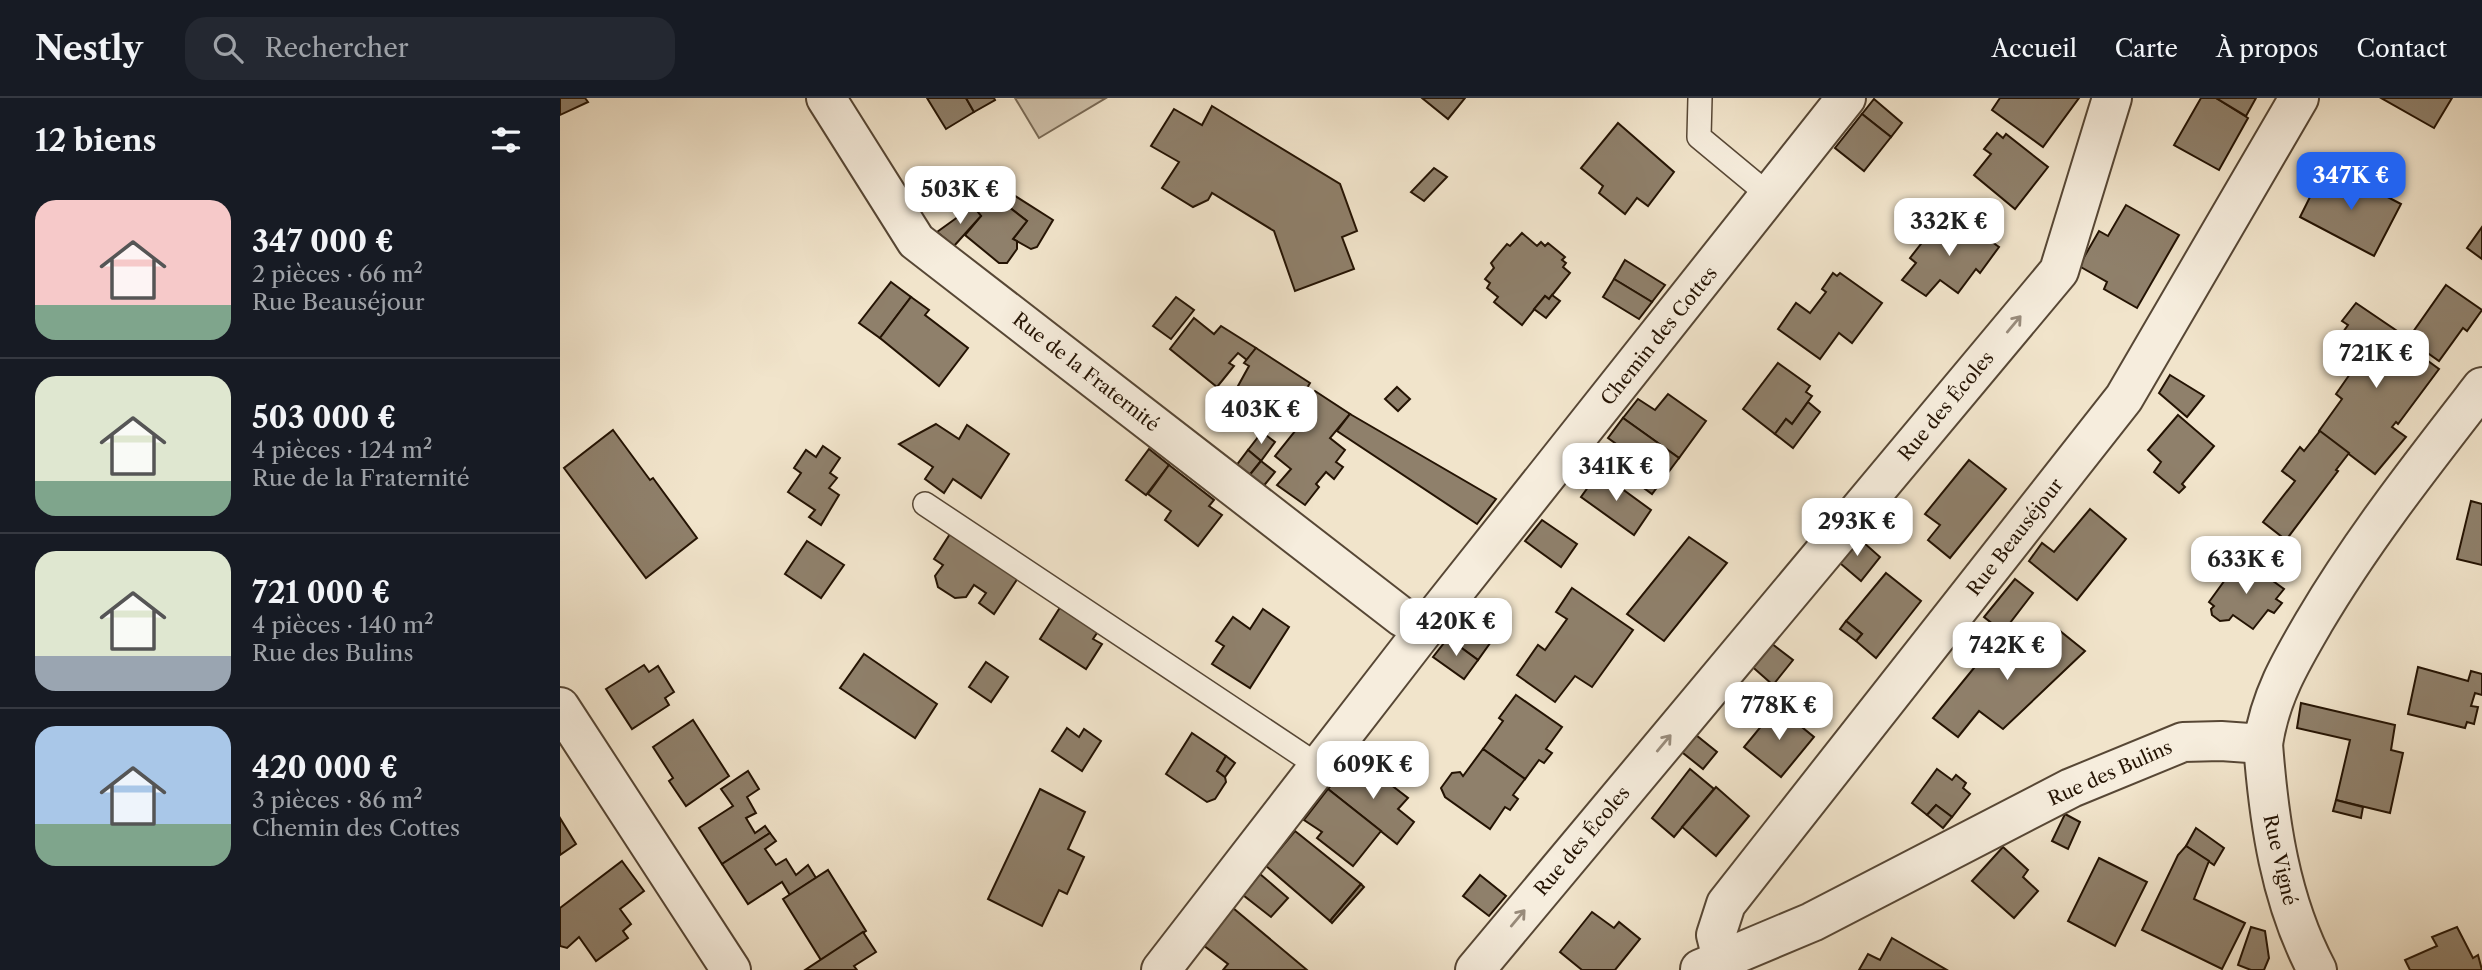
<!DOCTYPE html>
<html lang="fr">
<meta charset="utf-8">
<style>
:root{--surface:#171b24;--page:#242831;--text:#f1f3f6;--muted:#9ea1a6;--line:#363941;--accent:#2563eb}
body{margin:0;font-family:"Libre Caslon Text",serif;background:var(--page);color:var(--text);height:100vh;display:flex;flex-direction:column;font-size:26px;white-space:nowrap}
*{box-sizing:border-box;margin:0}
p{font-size:23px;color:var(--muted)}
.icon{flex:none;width:38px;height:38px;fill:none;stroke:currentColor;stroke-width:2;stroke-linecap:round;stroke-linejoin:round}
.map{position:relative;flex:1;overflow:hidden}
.drawer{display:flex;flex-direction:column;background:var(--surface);width:560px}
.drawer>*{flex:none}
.price{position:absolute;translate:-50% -60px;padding:0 16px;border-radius:14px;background:#fff;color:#222;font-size:23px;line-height:46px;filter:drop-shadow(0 2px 4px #0008)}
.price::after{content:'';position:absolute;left:50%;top:42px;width:21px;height:16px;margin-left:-10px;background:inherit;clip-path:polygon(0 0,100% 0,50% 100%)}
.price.on{background:var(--accent);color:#fff}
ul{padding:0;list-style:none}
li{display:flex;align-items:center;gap:21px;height:175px;padding:0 35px}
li+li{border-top:2px solid var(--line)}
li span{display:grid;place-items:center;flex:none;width:196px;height:140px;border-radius:21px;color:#555}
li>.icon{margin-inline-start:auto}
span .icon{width:84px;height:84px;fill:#fffc;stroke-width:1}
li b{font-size:30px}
h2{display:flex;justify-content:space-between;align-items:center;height:84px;padding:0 35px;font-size:30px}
header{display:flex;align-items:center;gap:42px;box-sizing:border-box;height:98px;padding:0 35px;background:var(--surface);border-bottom:2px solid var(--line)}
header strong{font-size:33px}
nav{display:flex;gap:38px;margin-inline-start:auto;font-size:24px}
.search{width:490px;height:63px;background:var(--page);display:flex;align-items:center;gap:18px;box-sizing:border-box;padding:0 24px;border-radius:21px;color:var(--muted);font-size:26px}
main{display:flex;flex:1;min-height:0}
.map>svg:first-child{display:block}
.green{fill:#cec0a9;stroke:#796a56;stroke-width:2}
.building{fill:#8f806b;stroke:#241303;stroke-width:2}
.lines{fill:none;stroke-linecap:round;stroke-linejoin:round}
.lane-casing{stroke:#574735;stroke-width:26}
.street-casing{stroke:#574735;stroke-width:42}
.lane{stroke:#f6eddd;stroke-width:23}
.street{stroke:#f6eddd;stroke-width:38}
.oneway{stroke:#988b7b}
.labels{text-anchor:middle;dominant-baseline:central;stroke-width:6;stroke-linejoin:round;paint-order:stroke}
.street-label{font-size:19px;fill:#241303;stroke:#f6eddd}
</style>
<header>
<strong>Nestly</strong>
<div class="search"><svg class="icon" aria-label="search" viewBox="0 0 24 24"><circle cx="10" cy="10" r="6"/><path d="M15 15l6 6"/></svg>Rechercher</div>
<nav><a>Accueil</a><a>Carte</a><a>À propos</a><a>Contact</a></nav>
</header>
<main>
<section class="drawer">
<h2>12 biens<svg class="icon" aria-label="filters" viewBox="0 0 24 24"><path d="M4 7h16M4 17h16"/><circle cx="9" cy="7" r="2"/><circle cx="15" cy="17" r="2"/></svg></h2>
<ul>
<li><span style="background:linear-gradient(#f6c9c9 75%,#7fa58c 0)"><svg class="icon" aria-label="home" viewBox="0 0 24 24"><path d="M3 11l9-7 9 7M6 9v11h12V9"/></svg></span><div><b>347 000 €</b><p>2 pièces · 66 m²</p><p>Rue Beauséjour</p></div></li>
<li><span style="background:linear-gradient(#dfe7d0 75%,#7fa58c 0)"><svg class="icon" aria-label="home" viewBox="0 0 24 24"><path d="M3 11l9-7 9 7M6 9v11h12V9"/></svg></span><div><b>503 000 €</b><p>4 pièces · 124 m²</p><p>Rue de la Fraternité</p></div></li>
<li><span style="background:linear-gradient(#dfe7d0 75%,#9aa5b1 0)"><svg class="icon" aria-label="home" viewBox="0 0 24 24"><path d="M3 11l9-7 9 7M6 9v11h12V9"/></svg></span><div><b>721 000 €</b><p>4 pièces · 140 m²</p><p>Rue des Bulins</p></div></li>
<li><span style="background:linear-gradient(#a9c7e8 70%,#7fa58c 0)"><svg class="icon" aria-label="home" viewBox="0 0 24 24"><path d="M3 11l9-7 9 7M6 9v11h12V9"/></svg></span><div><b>420 000 €</b><p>3 pièces · 86 m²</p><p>Chemin des Cottes</p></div></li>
</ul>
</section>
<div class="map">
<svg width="1922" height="872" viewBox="0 0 1922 872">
<rect width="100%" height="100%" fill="#f1e4cb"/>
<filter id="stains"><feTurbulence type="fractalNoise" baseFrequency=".00286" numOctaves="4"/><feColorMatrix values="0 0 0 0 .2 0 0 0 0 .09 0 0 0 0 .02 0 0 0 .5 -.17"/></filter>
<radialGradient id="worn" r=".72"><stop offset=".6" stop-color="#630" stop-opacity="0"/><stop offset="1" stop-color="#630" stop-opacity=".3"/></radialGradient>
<polygon class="green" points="455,0 546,0 479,40"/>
<g class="building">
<polygon points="0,0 25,0 28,4 0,17"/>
<polygon points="367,0 406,0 414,14 386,31"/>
<polygon points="406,0 434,0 435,2 414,14"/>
<polygon points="862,0 905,0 888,21"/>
<polygon points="1440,0 1519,0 1483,49 1432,12"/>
<polygon points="1641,0 1656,0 1688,20 1659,72 1614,47"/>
<polygon points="1656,0 1696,0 1686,18"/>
<polygon points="1821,0 1892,0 1874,30"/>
<polygon points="1314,1 1342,25 1331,39 1302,16"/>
<polygon points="652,8 780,86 797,133 782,139 794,171 735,193 714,133 652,95 648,102 633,109 602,90 619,64 591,48 614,11 642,27"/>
<polygon points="1302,16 1331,39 1304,73 1275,50"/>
<polygon points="1058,25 1114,74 1088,108 1077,100 1065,116 1039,95 1043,88 1021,70"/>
<polygon points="1437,35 1443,40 1446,36 1488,69 1455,111 1414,77 1431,56 1424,51"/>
<polygon points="874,70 887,79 864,103 851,94"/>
<polygon points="1776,72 1841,106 1814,158 1740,119 1758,83 1768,89"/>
<polygon points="441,89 493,122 477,149 471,151 453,141 467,123 432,96"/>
<polygon points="432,96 467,123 453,141 457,143 457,151 447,165 439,165 405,137 421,118 413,108"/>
<polygon points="1566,107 1619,137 1577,210 1544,191 1547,184 1519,168 1539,133 1548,138"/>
<polygon points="413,108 421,118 394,148 377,134"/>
<polygon points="1391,120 1415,138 1418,134 1439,149 1420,175 1416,171 1398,195 1380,182 1366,198 1342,182 1356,165 1350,160 1375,128 1381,133"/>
<polygon points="1922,129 1922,161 1907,150"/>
<polygon points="962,135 977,148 981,144 985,148 988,145 1005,159 1002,162 1006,165 1003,169 1010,175 989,201 985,198 962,227 934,204 938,199 927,190 930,185 925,181 934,170 931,165 947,146 950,148"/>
<polygon points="1065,162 1105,187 1092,204 1054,181"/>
<polygon points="1273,175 1277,178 1280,175 1322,205 1292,245 1279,235 1260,261 1218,231 1236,205 1250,215 1266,194 1262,191"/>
<polygon points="1054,181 1092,204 1079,221 1043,199"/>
<polygon points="331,184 351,199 320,240 299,225"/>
<polygon points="1886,187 1922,212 1907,233 1903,230 1879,263 1848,241"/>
<polygon points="992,197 1000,203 986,220 974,211 985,198 989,201"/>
<polygon points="351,199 369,212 365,217 408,250 379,288 320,240"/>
<polygon points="616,199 634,212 611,241 593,228"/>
<polygon points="1796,205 1843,237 1839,242 1879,271 1838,326 1836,324 1832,329 1846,339 1815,376 1759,333 1782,301 1776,296 1799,263 1813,272 1817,267 1799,254 1796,259 1776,244 1788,227 1782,223"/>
<polygon points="634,220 654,236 661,228 696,250 687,262 678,255 669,265 674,268 657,289 610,251"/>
<polygon points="696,250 750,285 730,318 713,308 706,322 689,312 696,299 678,288 689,268 684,265"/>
<polygon points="1218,265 1250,288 1246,294 1252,298 1232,326 1226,321 1215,336 1183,311"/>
<polygon points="1610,277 1644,298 1627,319 1599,295"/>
<polygon points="837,289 850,301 838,313 825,301"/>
<polygon points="755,293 790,316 770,340 785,352 776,364 783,369 774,381 766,374 756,386 759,389 745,407 717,387 731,371 715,358 744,322 736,316"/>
<polygon points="1108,296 1146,323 1119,360 1063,320 1078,301 1095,312"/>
<polygon points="1248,304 1260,314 1233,350 1215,336 1226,321 1232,326"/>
<polygon points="790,316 936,401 917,426 777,333"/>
<polygon points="1618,317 1654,348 1622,386 1625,389 1619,395 1594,374 1601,364 1588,352"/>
<polygon points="1063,320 1119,360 1092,396 1054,368 1066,353 1048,340"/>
<polygon points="376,326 399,341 407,327 449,356 421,400 393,381 384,395 365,381 373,369 339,346"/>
<polygon points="53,332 90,382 93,380 137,440 86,480 4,370"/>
<polygon points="1760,333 1789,355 1776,372 1778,373 1726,442 1703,424 1735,383 1722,373 1740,349 1744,353"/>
<polygon points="702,334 715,344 701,363 688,352"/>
<polygon points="263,348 280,360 270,375 277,380 269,390 279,397 261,427 249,419 255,412 228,394 241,375 234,370 246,352 256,359"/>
<polygon points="589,351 609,367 586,397 566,382"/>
<polygon points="688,352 701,363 688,379 676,368"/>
<polygon points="1409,362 1446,391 1390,460 1368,442 1380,427 1365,416"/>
<polygon points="701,363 715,374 702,390 688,379"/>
<polygon points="609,367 654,402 649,408 662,417 638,448 605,422 611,413 588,396"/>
<polygon points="1039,374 1091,412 1074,437 1021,399"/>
<polygon points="1911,403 1922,406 1922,467 1897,461"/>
<polygon points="1530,411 1566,441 1517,502 1469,463 1482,445 1494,454"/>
<polygon points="982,422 1017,446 1001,469 965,443"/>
<polygon points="390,436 458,480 434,516 419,505 426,495 414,487 406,499 395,500 378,489 375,478 383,467 374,461"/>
<polygon points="1294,436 1320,459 1301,483 1274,460"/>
<polygon points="1129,439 1167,465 1104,543 1067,516"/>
<polygon points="247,443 284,467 261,500 225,476"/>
<polygon points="1681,460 1724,491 1716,501 1722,505 1714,515 1708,512 1693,531 1673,517 1669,522 1660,523 1652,517 1651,511 1654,508 1649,504"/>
<polygon points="1326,475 1361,503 1316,560 1296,543 1302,536 1286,523"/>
<polygon points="1455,481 1473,495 1443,534 1424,519"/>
<polygon points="1012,490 1073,532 1032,589 1015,578 995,604 957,577 978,547 985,552 1007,521 996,514"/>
<polygon points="501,508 539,532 533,541 542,546 526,571 480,541"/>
<polygon points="703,511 729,529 690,590 652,566 664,548 656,543 673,519 690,531"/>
<polygon points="904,520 933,541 918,562 888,540"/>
<polygon points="1286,523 1302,536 1296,543 1280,531"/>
<polygon points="1445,532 1480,559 1500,533 1525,553 1443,631 1419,613 1398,639 1373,620"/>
<polygon points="888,540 918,562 904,581 873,559"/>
<polygon points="1207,542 1233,562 1213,587 1188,565"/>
<polygon points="304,556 377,606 355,640 280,590"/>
<polygon points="426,564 448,579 431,604 409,589"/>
<polygon points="84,567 89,574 98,568 114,594 105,600 109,607 72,631 46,591"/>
<polygon points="1858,569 1908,583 1911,573 1922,576 1922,597 1915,595 1911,608 1918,609 1914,626 1907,624 1905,630 1848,616"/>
<polygon points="956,597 1002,629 986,651 992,655 984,665 979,662 965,681 923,651 943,623 939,620"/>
<polygon points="1741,605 1835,627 1831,652 1843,655 1830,715 1776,702 1790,642 1737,630"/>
<polygon points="1217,609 1254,639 1221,679 1184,649"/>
<polygon points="133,622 169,678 126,708 109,683 113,680 93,649"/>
<polygon points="507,630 519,639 524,631 541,643 522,673 492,653"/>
<polygon points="1131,633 1157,654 1143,671 1118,651"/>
<polygon points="632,635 666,658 657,673 665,679 666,684 655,701 647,704 606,676"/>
<polygon points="923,651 965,681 953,697 958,701 950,712 945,709 930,731 885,699 881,690 892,675 900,674 903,678"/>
<polygon points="666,658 675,665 665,679 657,673"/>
<polygon points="791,663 809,677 813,673 848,700 838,711 854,724 837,746 768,691"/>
<polygon points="1130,671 1154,691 1114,739 1092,720"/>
<polygon points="1377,671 1392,682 1396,677 1406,685 1403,690 1410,696 1392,719 1376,707 1367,717 1352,705"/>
<polygon points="188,673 199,691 187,699 196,715 186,720 195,735 205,728 210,735 162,766 139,730 173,708 161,691"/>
<polygon points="1156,689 1189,718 1156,758 1122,729"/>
<polygon points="480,691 525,714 508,751 524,759 507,796 499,792 482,828 428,801"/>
<polygon points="768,691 821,733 793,768 757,740 762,734 744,722"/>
<polygon points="1776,702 1803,709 1801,720 1773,713"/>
<polygon points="1376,707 1392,719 1383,730 1367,717"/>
<polygon points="1505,716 1520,724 1508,751 1492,743"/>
<polygon points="0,720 16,746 0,757"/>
<polygon points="1636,730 1664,750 1654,767 1626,748"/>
<polygon points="735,733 801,786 770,823 706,768"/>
<polygon points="210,735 216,743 205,751 216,767 226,761 236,777 248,767 256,780 230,797 222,784 188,806 162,766"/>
<polygon points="1626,748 1649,763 1634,801 1685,825 1662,871 1582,832 1618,757"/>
<polygon points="1443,749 1468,772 1463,779 1478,793 1454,820 1412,783"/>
<polygon points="1539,760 1587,784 1555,848 1508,823"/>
<polygon points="62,763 84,793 60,811 71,826 63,833 68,840 36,863 19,839 7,850 0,848 0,810"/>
<polygon points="268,772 306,833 261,862 223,801"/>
<polygon points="700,776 728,800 711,819 683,797"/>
<polygon points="920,777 946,798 929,818 903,798"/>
<polygon points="801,786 804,789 772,825 770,823"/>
<polygon points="673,810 747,872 663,872 668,866 643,847"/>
<polygon points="1032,814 1054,830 1059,824 1080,841 1055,872 1022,872 1000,854"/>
<polygon points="1691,829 1705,833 1709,860 1704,872 1691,872 1678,867"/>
<polygon points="1897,829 1913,860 1918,857 1922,872 1850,872 1845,862 1877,848 1872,839"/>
<polygon points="303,834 316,854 294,868 297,872 245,872"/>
<polygon points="1332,840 1387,872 1299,872 1308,856 1320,862"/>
</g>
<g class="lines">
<defs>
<g id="lane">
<polyline points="1140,0 1139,39 1210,98"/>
<polyline points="365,406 760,669"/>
</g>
<g id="street">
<polyline points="266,0 356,143 842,519 864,532"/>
<polyline points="0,609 171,872"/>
<path d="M1703,646C1709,724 1720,802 1757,872"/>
<polyline points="1162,861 1156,837 1166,806 1564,300 1739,0"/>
<path d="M1140,871L1252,824L1511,690L1623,644L1661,643L1703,646C1710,599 1730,565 1754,524C1803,441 1863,365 1922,289"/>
<polyline points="601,872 864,532 1286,0"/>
<polyline points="915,872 1499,173 1552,0"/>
</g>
</defs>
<use href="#lane" class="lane-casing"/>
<use href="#street" class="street-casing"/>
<use href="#lane" class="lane"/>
<use href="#street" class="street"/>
</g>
<defs><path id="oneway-shaft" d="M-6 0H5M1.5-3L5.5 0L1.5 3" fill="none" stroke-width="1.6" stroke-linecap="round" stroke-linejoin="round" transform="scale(1.75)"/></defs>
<g class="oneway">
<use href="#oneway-shaft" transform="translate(1454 226) rotate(-50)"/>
<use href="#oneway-shaft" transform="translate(1104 645) rotate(-50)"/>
<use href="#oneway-shaft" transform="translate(958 820) rotate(-50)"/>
</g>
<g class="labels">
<g class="street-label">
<text transform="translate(1099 238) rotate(-51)">Chemin des Cottes</text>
<text transform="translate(526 274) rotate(38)">Rue de la Fraternité</text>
<text transform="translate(1386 308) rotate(-50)">Rue des Écoles</text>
<text transform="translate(1455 439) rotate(-52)">Rue Beauséjour</text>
<text transform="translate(1550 675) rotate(-24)">Rue des Bulins</text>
<text transform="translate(1022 743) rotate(-50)">Rue des Écoles</text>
<text transform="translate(1720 762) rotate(77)">Rue Vigné</text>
</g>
</g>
<rect width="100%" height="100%" filter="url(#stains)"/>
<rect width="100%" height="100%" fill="url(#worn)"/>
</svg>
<b class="price on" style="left:1791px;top:114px">347K €</b>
<b class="price" style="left:400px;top:128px">503K €</b>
<b class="price" style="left:1389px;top:160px">332K €</b>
<b class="price" style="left:1816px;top:292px">721K €</b>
<b class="price" style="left:701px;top:348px">403K €</b>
<b class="price" style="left:1056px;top:405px">341K €</b>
<b class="price" style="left:1297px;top:460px">293K €</b>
<b class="price" style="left:1686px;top:498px">633K €</b>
<b class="price" style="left:896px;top:560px">420K €</b>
<b class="price" style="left:1447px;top:584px">742K €</b>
<b class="price" style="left:1219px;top:644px">778K €</b>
<b class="price" style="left:813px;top:703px">609K €</b>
</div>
</main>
